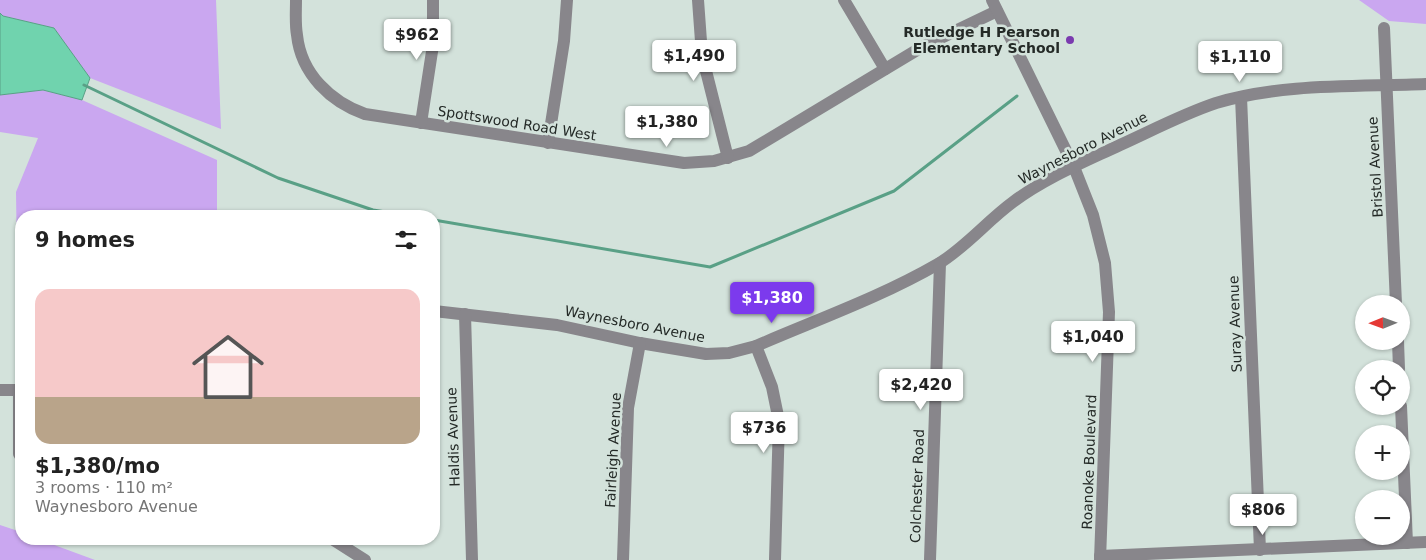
<!DOCTYPE html>
<meta charset="utf-8">
<style>
:root{--surface:#fff;--page:#f6f6f6;--text:#222;--muted:#767676;--accent:#7c3aed}
body{margin:0;font-family:"DejaVu Sans",sans-serif;background:var(--page);color:var(--text);height:100vh;display:flex;flex-direction:column;font-size:19px;white-space:nowrap}
*{box-sizing:border-box;margin:0}
p{font-size:16px;color:var(--muted)}
.icon{flex:none;width:28px;height:28px;fill:none;stroke:currentColor;stroke-width:2;stroke-linecap:round;stroke-linejoin:round}
.map{position:relative;flex:1;overflow:hidden}
.drawer{position:absolute;left:15px;top:210px;width:425px;height:335px;display:flex;flex-direction:column;background:var(--surface);border-radius:20px;box-shadow:0 1px 4px #0004}
.drawer>*{flex:none}
.needle{width:32px;rotate:269deg}
.controls{position:absolute;left:1355px;top:295px;display:grid;gap:10px}
.controls a{display:grid;place-items:center;width:55px;height:55px;border-radius:50%;background:var(--surface);box-shadow:0 1px 4px #0004;font-size:25px}
.price{position:absolute;translate:-50% -42px;padding:0 11px;border-radius:5px;background:#fff;color:#222;font-size:16px;line-height:32px;filter:drop-shadow(0 1px 2px #0008)}
.price::after{content:'';position:absolute;left:50%;top:30px;width:15px;height:11px;margin-left:-8px;background:inherit;clip-path:polygon(0 0,100% 0,50% 100%)}
.price.current{background:var(--accent);color:#fff}
ul{padding:0;list-style:none}
li{display:grid;align-content:center;gap:10px;height:265px;padding:0 20px}
li span{display:grid;place-items:center;height:155px;border-radius:15px;color:#555}
li>.icon{margin-inline-start:auto}
span .icon{width:90px;height:90px;fill:#fffc;stroke-width:1}
li b{font-size:21px}
h2{display:flex;justify-content:space-between;align-items:center;height:60px;padding:0 20px;font-size:21px}
.map>svg:first-child{display:block}
.green{fill:#caa7f0}
.water{fill:#70d3ae;stroke:#59a086}
.lines{fill:none;stroke-linecap:round;stroke-linejoin:round}
.stream{stroke:#59a086;stroke-width:3}
.minor{stroke:#88868b;stroke-width:12}
.poi-dot{fill:#7a3aaf;stroke:#d3e2db;stroke-width:2}
.labels{text-anchor:middle;dominant-baseline:central;stroke-width:5;stroke-linejoin:round;paint-order:stroke}
.poi-label{font-size:14px;font-weight:bold;fill:#242a27;stroke:#d3e2db;text-anchor:end}
.street-label{font-size:14px;fill:#242a27;stroke:#d3e2db}
</style>
<div class="map">
<svg width="1426" height="560" viewBox="0 0 1426 560">
<rect width="100%" height="100%" fill="#d3e2db"/>
<g class="green">
<polygon points="0,0 216,0 221,129 90,78 54,28 3,16 0,13"/>
<polygon points="1359,0 1426,0 1426,24 1389,21"/>
<polygon points="43,90 82,100 217,160 217,216 21,216 21,332 18,332 16,192 38,138 0,132 0,95"/>
<polygon points="0,525 21,532 21,539 38,539 95,560 0,560"/>
</g>
<polygon class="water" points="0,13 3,16 54,28 90,78 82,100 43,90 0,95"/>
<g class="lines">
<g class="stream">
<polyline points="84,85 278,178 373,210 411,216"/>
<polyline points="434,220 710,267 894,191 1017,96"/>
</g>
<g class="minor">
<path d="M296,0C296,12 295,24 297,35C301,74 331,102 365,114L684,163L714,161L749,151L922,47L997,11"/>
<polyline points="698,0 702,55 728,158"/>
<polyline points="844,0 885,69"/>
<polyline points="992,0 1074,167 1093,215 1105,263 1109,312 1100,560"/>
<polyline points="1384,28 1396,304"/>
<polyline points="1241,97 1260,550"/>
<polyline points="421,123 433,45 433,0"/>
<polyline points="548,143 564,41 567,0"/>
<path d="M434,311L557,325L640,343L706,354L729,353L756,346C816,320 881,297 938,264C966,247 987,221 1013,202C1045,178 1084,162 1120,145C1151,131 1183,114 1216,103C1283,83 1357,87 1426,84"/>
<polyline points="465,314 472,560"/>
<polyline points="1398,341 1399,369"/>
<polyline points="756,346 772,387 779,421 775,560"/>
<polyline points="0,390 21,390"/>
<polyline points="19,390 19,454"/>
<polyline points="1401,406 1407,543"/>
<polyline points="332,539 365,560"/>
<polyline points="1100,556 1426,542"/>
<polyline points="623,560 628,408 640,343"/>
<polyline points="930,560 940,263"/>
</g>
</g>
<circle class="poi-dot" cx="1070" cy="40" r="5"/>
<g class="labels">
<g class="poi-label">
<text x="1060" y="32">Rutledge H Pearson<tspan x="1060" dy="16">Elementary School</tspan></text>
</g>
<g class="street-label">
<text transform="translate(517 123) rotate(9)">Spottswood Road West</text>
<text transform="translate(1083 148) rotate(-27)">Waynesboro Avenue</text>
<text transform="translate(1375 167) rotate(-93)">Bristol Avenue</text>
<text transform="translate(635 324) rotate(11)">Waynesboro Avenue</text>
<text transform="translate(1235 324) rotate(-92)">Suray Avenue</text>
<text transform="translate(453 437) rotate(-92)">Haldis Avenue</text>
<text transform="translate(613 450) rotate(-87)">Fairleigh Avenue</text>
<text transform="translate(1089 462) rotate(-88)">Roanoke Boulevard</text>
<text transform="translate(917 486) rotate(-88)">Colchester Road</text>
</g>
</g>
</svg>
<div class="controls">
<a><svg class="needle" viewBox="-14 -14 28 28"><path d="M0-13l5 13h-10z" fill="#e53935"/><path d="M0 13l5-13h-10z" fill="#767676"/></svg></a>
<a><svg class="icon" aria-label="locate" viewBox="0 0 24 24"><circle cx="12" cy="12" r="6"/><path d="M12 2v4M12 18v4M2 12h4M18 12h4"/></svg></a>
<a>+</a>
<a>−</a>
</div>
<b class="price" style="left:417px;top:61px">$962</b>
<b class="price" style="left:694px;top:82px">$1,490</b>
<b class="price" style="left:1240px;top:83px">$1,110</b>
<b class="price" style="left:667px;top:148px">$1,380</b>
<b class="price current" style="left:772px;top:324px">$1,380</b>
<b class="price" style="left:1093px;top:363px">$1,040</b>
<b class="price" style="left:921px;top:411px">$2,420</b>
<b class="price" style="left:764px;top:454px">$736</b>
<b class="price" style="left:1263px;top:536px">$806</b>
<section class="drawer">
<h2>9 homes<svg class="icon" aria-label="filters" viewBox="0 0 24 24"><path d="M4 7h16M4 17h16"/><circle cx="9" cy="7" r="2"/><circle cx="15" cy="17" r="2"/></svg></h2>
<ul>
<li><span style="background:linear-gradient(#f6c9c9 70%,#b9a48a 0)"><svg class="icon" aria-label="home" viewBox="0 0 24 24"><path d="M3 11l9-7 9 7M6 9v11h12V9"/></svg></span><div><b>$1,380/mo</b><p>3 rooms · 110 m²</p><p>Waynesboro Avenue</p></div></li>
</ul>
</section>
</div>
